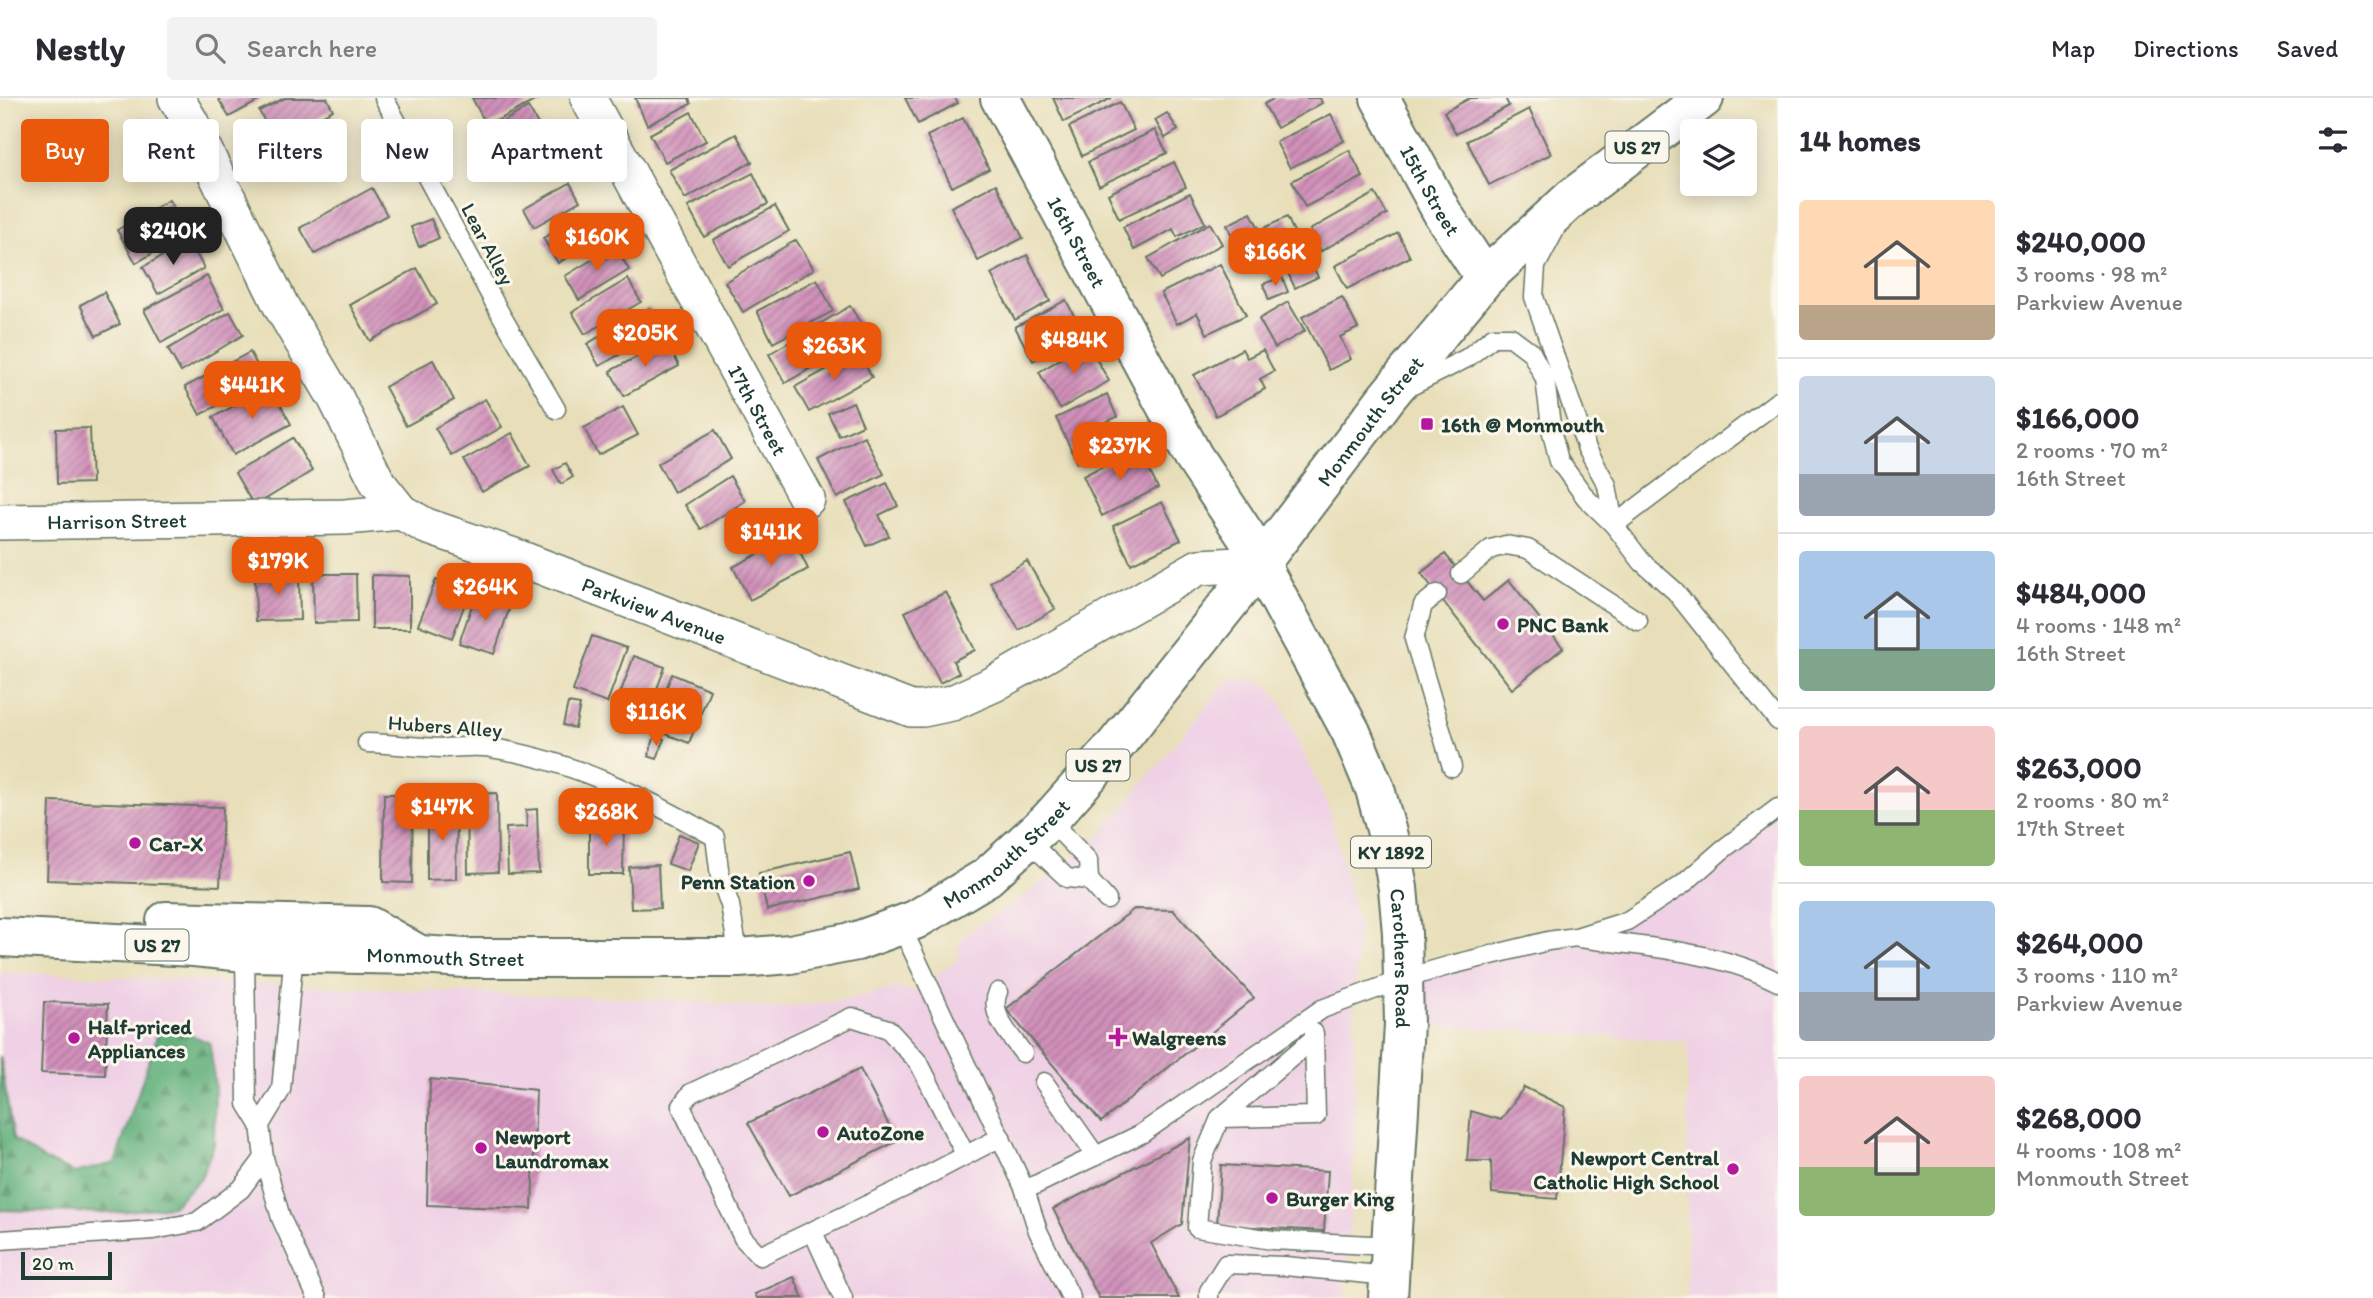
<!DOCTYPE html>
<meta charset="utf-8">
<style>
:root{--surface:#fff;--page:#f2f2f3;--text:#2b2b33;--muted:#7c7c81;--line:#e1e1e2;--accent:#ea580c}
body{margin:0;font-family:Itim,sans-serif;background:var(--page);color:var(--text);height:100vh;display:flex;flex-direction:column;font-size:26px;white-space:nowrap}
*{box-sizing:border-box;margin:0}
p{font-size:23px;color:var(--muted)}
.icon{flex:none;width:38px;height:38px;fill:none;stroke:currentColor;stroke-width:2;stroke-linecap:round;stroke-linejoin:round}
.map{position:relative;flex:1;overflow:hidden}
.drawer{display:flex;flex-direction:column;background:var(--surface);width:595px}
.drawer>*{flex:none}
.top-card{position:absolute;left:21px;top:21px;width:665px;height:63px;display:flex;gap:14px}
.controls{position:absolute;left:1680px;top:21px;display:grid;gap:14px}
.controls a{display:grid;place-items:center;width:77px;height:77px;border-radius:7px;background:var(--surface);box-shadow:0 4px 18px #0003;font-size:35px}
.scale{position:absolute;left:21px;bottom:18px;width:91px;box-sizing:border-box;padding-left:7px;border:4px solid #1f3d34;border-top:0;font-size:19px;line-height:24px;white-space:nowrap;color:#1f3d34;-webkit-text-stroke:5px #fbf7ec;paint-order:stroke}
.price{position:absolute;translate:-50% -60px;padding:0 16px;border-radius:14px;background:var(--accent);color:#fff;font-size:23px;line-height:46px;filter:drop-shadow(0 2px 4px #0008)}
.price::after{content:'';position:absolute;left:50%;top:42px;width:21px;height:16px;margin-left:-10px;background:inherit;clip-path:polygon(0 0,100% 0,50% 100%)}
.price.on{background:#222;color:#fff}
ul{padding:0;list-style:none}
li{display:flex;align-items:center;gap:21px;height:175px;padding:0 21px}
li+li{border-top:2px solid var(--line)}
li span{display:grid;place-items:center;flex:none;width:196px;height:140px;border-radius:7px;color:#555}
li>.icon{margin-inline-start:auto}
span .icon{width:84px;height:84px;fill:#fffc;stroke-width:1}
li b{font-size:30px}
h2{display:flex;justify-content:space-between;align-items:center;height:84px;padding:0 21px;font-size:30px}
.tag{padding:0 24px;border-radius:7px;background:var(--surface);box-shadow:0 4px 18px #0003;font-size:24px;line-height:63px}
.tag.on{background:var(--accent);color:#fff}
header{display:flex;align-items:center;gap:42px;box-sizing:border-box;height:98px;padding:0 35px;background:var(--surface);border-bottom:2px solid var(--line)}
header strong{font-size:33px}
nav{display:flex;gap:38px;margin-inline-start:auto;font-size:24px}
.search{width:490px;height:63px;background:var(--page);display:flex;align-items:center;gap:18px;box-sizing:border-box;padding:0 24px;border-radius:7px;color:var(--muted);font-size:26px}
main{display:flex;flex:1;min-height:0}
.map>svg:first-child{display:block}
.built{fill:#efd0e5}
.forest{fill:url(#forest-firs);stroke:#407658;stroke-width:2}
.building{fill:url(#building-hatch)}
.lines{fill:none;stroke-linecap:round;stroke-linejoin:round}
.lane-casing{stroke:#657663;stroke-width:21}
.street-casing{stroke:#657663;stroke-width:38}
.secondary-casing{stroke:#657663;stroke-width:42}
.primary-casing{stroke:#657663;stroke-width:42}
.lane{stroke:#fff;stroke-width:18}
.street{stroke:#fff;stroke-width:35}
.secondary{stroke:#fff;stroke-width:38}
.primary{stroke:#fff;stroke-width:38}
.poi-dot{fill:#b5179e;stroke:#fbf7ec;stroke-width:2.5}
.labels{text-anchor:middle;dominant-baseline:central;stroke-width:6;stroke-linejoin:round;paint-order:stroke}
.shield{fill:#fbf7ec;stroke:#61756b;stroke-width:2}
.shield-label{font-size:19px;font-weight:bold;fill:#1f3d34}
.street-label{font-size:21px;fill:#1f3d34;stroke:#fbf7ec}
.poi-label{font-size:21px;font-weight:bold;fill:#1f3d34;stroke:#fbf7ec;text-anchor:start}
</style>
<header>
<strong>Nestly</strong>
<div class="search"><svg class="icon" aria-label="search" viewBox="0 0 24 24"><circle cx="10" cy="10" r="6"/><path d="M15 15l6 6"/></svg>Search here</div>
<nav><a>Map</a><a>Directions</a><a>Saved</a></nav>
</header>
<main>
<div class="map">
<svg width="1778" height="1200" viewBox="0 0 1778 1200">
<defs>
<pattern id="forest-firs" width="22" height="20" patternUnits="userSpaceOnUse" patternTransform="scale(1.75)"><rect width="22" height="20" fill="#62b07b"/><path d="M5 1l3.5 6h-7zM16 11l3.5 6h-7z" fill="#509066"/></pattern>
<pattern id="building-hatch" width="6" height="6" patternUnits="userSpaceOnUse" patternTransform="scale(1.75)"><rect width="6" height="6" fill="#d190ba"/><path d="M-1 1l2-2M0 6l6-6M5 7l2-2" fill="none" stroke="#a97798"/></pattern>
</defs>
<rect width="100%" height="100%" fill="#fbf7ec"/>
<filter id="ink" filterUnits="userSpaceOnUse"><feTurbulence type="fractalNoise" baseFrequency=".0143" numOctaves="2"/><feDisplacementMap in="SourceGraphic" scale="14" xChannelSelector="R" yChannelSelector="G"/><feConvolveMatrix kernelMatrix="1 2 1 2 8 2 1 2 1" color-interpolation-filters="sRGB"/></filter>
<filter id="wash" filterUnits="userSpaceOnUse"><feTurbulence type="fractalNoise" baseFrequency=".00686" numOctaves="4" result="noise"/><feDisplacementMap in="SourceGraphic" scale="28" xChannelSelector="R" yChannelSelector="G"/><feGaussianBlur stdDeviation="1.57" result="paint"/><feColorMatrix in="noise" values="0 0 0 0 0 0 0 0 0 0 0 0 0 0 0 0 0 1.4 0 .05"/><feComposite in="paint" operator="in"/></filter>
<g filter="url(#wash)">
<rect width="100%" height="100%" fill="#e8dfba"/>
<g class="built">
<polygon points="1241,580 1265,585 1281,604 1330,714 1358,829 1354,915 1355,1041 1345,1200 0,1200 0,874 346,890 672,902 776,910 840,903 900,889 913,894 958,862 959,847 964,837 1022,800 1100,737 1228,582"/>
<polygon points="1771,717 1778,726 1778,1200 1687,1200 1688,943 1404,926 1403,881 1627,823"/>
</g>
<polygon class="forest" points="181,933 210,945 215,989 214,1046 201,1080 172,1108 111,1115 0,1112 0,958 13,1041 43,1061 74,1075 115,1065 158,935"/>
<g id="blocks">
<g class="building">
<polygon points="218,0 264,0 229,19"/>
<polygon points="285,0 327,0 333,12 275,42 259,13"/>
<polygon points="472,0 540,0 487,28"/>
<polygon points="635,0 689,0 691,6 647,27"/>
<polygon points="905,0 955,0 958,5 918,26"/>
<polygon points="1053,0 1112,0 1064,24"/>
<polygon points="1275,0 1320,0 1322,5 1277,30 1264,6"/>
<polygon points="1470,0 1505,0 1509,8 1456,36 1444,14"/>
<polygon points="1120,4 1134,32 1082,58 1069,29"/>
<polygon points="528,9 546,40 496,70 478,38"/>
<polygon points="1529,11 1551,56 1489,87 1467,43"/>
<polygon points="691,14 706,43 665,64 650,36"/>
<polygon points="1167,15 1178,32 1165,40 1155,22"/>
<polygon points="1331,16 1344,43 1290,70 1276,44"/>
<polygon points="963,20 989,71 952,89 927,38"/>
<polygon points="1155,32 1167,55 1099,88 1088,64"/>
<polygon points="736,36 752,64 685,101 669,72"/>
<polygon points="1349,52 1363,79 1305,109 1292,83"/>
<polygon points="1174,64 1186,89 1119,121 1108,96"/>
<polygon points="753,75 768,106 704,139 688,109"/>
<polygon points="570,85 580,103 534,129 524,111"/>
<polygon points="996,86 1023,140 978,163 951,109"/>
<polygon points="372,90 387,117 315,156 300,130"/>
<polygon points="1190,95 1205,125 1177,139 1173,131 1134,152 1123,129"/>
<polygon points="1375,95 1387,116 1321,153 1310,132"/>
<polygon points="169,102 188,134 136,165 117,132"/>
<polygon points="775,108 789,133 728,168 713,142"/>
<polygon points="590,113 604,137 558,165 543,140"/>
<polygon points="1251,115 1262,136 1237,148 1227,127"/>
<polygon points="1287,119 1296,138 1273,150 1264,130"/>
<polygon points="431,121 439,140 419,149 411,129"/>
<polygon points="1210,125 1222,146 1160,181 1148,160"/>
<polygon points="1398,135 1410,159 1347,191 1335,168"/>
<polygon points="796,142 814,171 743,214 725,184"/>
<polygon points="189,143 204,170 158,196 143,169"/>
<polygon points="615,148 629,172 579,202 565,178"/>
<polygon points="1027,157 1050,203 1015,222 991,176"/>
<polygon points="1308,158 1318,179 1295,190 1285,169"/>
<polygon points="1220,166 1246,217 1207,236 1197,215 1177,226 1161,195"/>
<polygon points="417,170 437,206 370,243 350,207"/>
<polygon points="207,178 224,211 161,245 144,212"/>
<polygon points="1282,179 1288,194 1269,202 1263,186"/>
<polygon points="628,181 641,204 585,236 572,214"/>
<polygon points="817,181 833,213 773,245 757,213"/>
<polygon points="104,194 120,226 96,238 80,207"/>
<polygon points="1342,199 1358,230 1340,239 1351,261 1329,272 1302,219"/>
<polygon points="1066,202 1084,237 1033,263 1015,229"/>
<polygon points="1288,204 1305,233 1275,250 1259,221"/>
<polygon points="850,208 868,237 785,285 769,256"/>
<polygon points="649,210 662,233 599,268 587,246"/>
<polygon points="230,214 243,237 181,274 168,251"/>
<polygon points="667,243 679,268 624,298 610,273"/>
<polygon points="1087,245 1109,283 1060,311 1039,274"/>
<polygon points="1242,251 1247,260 1263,252 1274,273 1260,281 1265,291 1216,318 1194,277"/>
<polygon points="250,254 265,282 200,317 185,289"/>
<polygon points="858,254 872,279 809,314 795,289"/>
<polygon points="433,262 454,302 406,328 385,289"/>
<polygon points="271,289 291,326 233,357 213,319"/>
<polygon points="1107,296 1117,319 1090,331 1100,353 1077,364 1056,320"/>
<polygon points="485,301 502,329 452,358 435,330"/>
<polygon points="853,304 863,327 839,338 828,315"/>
<polygon points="623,309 638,337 598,357 584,330"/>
<polygon points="90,330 92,385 57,386 56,331"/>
<polygon points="715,332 731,361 674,394 658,365"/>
<polygon points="512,335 530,368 482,394 464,362"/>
<polygon points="864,338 884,376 837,400 818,362"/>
<polygon points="293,340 312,373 254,408 235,375"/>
<polygon points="1138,350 1158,390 1102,418 1083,378"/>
<polygon points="565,365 573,379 561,386 553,372"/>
<polygon points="730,378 745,403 701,431 685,407"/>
<polygon points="887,385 898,408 879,417 889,438 867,448 846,404"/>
<polygon points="1162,404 1181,442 1131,466 1113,428"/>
<polygon points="792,438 808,471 750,502 733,469"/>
<polygon points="1445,456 1483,503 1509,482 1563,550 1512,591 1421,475"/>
<polygon points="1027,463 1055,511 1019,532 990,484"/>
<polygon points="299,475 300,522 256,523 255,476"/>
<polygon points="313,476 356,476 357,524 314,525"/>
<polygon points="372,477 410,478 410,531 372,531"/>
<polygon points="436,482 469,495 452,540 418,527"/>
<polygon points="477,493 511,505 494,556 459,545"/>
<polygon points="946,494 975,552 953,563 959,575 940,585 905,514"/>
<polygon points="592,538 627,550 607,605 573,593"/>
<polygon points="634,558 665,569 647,618 616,607"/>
<polygon points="672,576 710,592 689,645 650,630"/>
<polygon points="568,605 580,607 575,630 563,627"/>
<polygon points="655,638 664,641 657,661 648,658"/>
<polygon points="497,695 498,774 468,775 467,696"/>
<polygon points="384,696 413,696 412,785 383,784"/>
<polygon points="50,703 223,709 220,788 47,782"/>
<polygon points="427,709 457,709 456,781 427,782"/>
<polygon points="537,711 539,775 508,776 506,730 527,729 526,712"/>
<polygon points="589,725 624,725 623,776 589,776"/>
<polygon points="679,736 699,744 688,773 668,766"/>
<polygon points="850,754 859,791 767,812 759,775"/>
<polygon points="658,767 660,810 631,811 629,769"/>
<polygon points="1134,811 1173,812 1254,900 1101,1024 1006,911"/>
<polygon points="44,904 108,906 105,977 41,975"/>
<polygon points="860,971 897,1043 789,1098 748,1025"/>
<polygon points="430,981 536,992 532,1111 427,1107"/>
<polygon points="1524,989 1565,1009 1557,1101 1492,1095 1491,1063 1467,1063 1471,1013 1501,1022"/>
<polygon points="1190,1040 1182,1126 1151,1145 1179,1200 1099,1200 1053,1111"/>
<polygon points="1221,1067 1328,1073 1324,1133 1217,1127"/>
<polygon points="794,1179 803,1200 757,1200 755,1196"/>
</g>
</g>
</g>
<g filter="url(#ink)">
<use href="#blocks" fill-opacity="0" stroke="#657663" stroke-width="2"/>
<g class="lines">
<defs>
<g id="lane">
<polyline points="384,0 500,215 556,311"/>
<polyline points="1555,132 1536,168 1534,199 1587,351 1607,387 1614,427"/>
<polyline points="1409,289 1467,260 1493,239 1511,239 1531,254 1545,281 1552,335 1559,363 1586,400 1614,427 1642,464 1675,493 1778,623"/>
<polyline points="1614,427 1778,303"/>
<polyline points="1461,476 1491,451 1506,447 1528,451 1638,523"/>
<polyline points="1437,496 1423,507 1414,541 1452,669"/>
<path d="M367,645C392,646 417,649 443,650C459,650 475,647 491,650C572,662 644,699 715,739L720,779L730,807L739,860"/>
<polyline points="1028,743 1067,780 1089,782 1088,762 1049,722"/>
<polyline points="1089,782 1107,802"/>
<polyline points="901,828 1025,1092 1038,1133 1071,1200"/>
<path d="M1579,840C1645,849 1719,853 1778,884"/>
<polyline points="245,854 247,1006 260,1027 264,1060 281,1120 317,1200"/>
<path d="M998,894C988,916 1011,938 1023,955"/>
<polyline points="1314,940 1220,1020 1202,1063 1197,1130 1272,1142 1391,1148"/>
<polyline points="1044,984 1096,1058"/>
<polyline points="1220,1020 1316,1018 1314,935"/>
<polyline points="260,1027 281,992 294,855"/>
<polyline points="965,1056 919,965 888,931 852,919 691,995 681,1008 743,1140 760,1158 907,1088 1001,1039"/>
<polyline points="1025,1092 1141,1036 1322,911 1403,881 1451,867 1548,843 1576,839 1627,823 1682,787 1722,752 1778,710"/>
<polyline points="813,1134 843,1200"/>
<polyline points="0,1142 153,1132 197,1124 241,1091 264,1060"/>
<polyline points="1209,1200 1209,1193 1226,1166 1285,1168 1389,1178"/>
</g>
<g id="street">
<path id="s1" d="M176,0L190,23L281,208L335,299L378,385L401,414L426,428L514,458L911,611H923L952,605L994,586L1199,469L1260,466"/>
<path id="s2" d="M588,0L807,401"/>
<path id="s3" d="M0,424L345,419L401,414"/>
</g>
<g id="secondary">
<path id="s4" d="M1000,0L1193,358L1258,456L1260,466"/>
<path id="s5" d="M1380,0L1443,116L1485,180"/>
</g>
<g id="primary">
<path id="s6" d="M1260,466L1351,634L1375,691L1390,746L1398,790L1402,835L1404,926L1388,1200"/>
<polyline points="166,823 369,828 414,854"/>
<path id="s7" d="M0,839L194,849L245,854L419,857L465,860H739L790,856L857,843L915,822L987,779L1049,722L1115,648L1260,466L1387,299L1485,180L1572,100L1704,0"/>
</g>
</defs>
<use href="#lane" class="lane-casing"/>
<use href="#street" class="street-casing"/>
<use href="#secondary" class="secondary-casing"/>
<use href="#primary" class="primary-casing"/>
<use href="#lane" class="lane"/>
<use href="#street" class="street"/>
<use href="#secondary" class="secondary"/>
<use href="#primary" class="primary"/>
</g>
</g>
<g class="poi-dot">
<rect x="1420" y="319" width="14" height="14" rx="3.5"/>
<circle cx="1503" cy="526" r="7"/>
<circle cx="135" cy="745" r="7"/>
<circle cx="809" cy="783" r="7"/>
<path d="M1114.5 928.5h7v7h7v7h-7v7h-7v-7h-7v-7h7z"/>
<circle cx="74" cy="940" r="7"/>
<circle cx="823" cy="1034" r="7"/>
<circle cx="481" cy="1050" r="7"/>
<circle cx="1733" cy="1071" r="7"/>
<circle cx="1272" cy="1100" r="7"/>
</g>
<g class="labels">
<g class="shield">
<rect x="1605.5" y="33.5" width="63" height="31" rx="5"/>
<rect x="1066.5" y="651.5" width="63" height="31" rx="5"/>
<rect x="1351" y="738.5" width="80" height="31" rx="5"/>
<rect x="125.5" y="831.5" width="63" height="31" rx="5"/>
</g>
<g class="shield-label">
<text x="1637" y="49">US 27</text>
<text x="1098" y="667">US 27</text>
<text x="1391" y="754">KY 1892</text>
<text x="157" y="847">US 27</text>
</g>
<g class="street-label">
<text stroke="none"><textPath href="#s5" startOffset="105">15th Street</textPath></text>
<text stroke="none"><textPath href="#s4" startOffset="163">16th Street</textPath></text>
<text transform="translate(488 146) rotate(62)">Lear Alley</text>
<text stroke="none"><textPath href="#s2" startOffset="355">17th Street</textPath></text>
<text stroke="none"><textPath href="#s7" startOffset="1601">Monmouth Street</textPath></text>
<text stroke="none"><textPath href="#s3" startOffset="117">Harrison Street</textPath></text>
<text stroke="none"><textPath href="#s1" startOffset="744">Parkview Avenue</textPath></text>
<text transform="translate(445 628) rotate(4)">Hubers Alley</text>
<text stroke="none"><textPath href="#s7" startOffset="1034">Monmouth Street</textPath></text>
<text stroke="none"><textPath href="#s7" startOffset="446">Monmouth Street</textPath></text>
<text stroke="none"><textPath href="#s6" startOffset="425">Carothers Road</textPath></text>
</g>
<g class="poi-label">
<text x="1441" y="326">16th @ Monmouth</text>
<text x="1517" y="526">PNC Bank</text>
<text x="149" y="745">Car-X</text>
<text x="795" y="783" text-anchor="end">Penn Station</text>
<text x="88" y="928">Half-priced<tspan x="88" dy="24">Appliances</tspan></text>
<text x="1132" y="939">Walgreens</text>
<text x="837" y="1034">AutoZone</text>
<text x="495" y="1038">Newport<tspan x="495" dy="24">Laundromax</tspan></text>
<text x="1719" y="1059" text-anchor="end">Newport Central<tspan x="1719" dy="24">Catholic High School</tspan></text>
<text x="1286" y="1100">Burger King</text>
</g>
</g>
</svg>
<div class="controls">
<a><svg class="icon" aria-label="layers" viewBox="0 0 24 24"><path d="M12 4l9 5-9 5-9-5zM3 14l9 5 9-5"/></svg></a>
</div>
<div class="scale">20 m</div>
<b class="price on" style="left:173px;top:169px">$240K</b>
<b class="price" style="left:597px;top:175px">$160K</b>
<b class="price" style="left:1275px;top:190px">$166K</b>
<b class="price" style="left:645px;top:271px">$205K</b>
<b class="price" style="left:1074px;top:278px">$484K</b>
<b class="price" style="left:834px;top:284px">$263K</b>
<b class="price" style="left:252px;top:323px">$441K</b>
<b class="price" style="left:1120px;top:384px">$237K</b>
<b class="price" style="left:771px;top:470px">$141K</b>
<b class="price" style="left:278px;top:499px">$179K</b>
<b class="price" style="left:485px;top:525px">$264K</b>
<b class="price" style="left:656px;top:650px">$116K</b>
<b class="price" style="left:442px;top:745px">$147K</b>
<b class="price" style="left:606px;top:750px">$268K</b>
<div class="top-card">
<a class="tag on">Buy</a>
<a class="tag">Rent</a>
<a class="tag">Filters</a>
<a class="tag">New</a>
<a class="tag">Apartment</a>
</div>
</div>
<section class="drawer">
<h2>14 homes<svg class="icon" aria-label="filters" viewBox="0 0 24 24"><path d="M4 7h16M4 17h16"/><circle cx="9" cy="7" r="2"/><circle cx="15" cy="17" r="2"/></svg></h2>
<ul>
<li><span style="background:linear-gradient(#ffd9b3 75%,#b9a48a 0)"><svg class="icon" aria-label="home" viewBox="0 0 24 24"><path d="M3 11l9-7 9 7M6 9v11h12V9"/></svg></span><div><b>$240,000</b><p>3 rooms · 98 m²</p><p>Parkview Avenue</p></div></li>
<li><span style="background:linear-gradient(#c9d6e8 70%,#9aa5b1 0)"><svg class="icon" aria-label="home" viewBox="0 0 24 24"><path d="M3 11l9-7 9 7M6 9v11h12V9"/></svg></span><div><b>$166,000</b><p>2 rooms · 70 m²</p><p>16th Street</p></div></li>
<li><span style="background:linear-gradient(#a9c7e8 70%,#7fa58c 0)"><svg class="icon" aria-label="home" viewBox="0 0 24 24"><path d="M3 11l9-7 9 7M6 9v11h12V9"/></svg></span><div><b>$484,000</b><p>4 rooms · 148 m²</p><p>16th Street</p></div></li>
<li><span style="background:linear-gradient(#f6c9c9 60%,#8fb573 0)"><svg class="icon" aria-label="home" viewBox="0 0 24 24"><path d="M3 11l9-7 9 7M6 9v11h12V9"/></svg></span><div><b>$263,000</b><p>2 rooms · 80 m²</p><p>17th Street</p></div></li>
<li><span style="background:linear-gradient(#a9c7e8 65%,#9aa5b1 0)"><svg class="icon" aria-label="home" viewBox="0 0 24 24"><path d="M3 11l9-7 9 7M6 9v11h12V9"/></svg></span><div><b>$264,000</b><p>3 rooms · 110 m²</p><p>Parkview Avenue</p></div></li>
<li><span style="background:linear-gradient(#f6c9c9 65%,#8fb573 0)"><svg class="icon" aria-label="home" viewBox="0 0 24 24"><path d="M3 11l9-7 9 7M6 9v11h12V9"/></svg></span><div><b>$268,000</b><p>4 rooms · 108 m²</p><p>Monmouth Street</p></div></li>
</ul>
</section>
</main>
